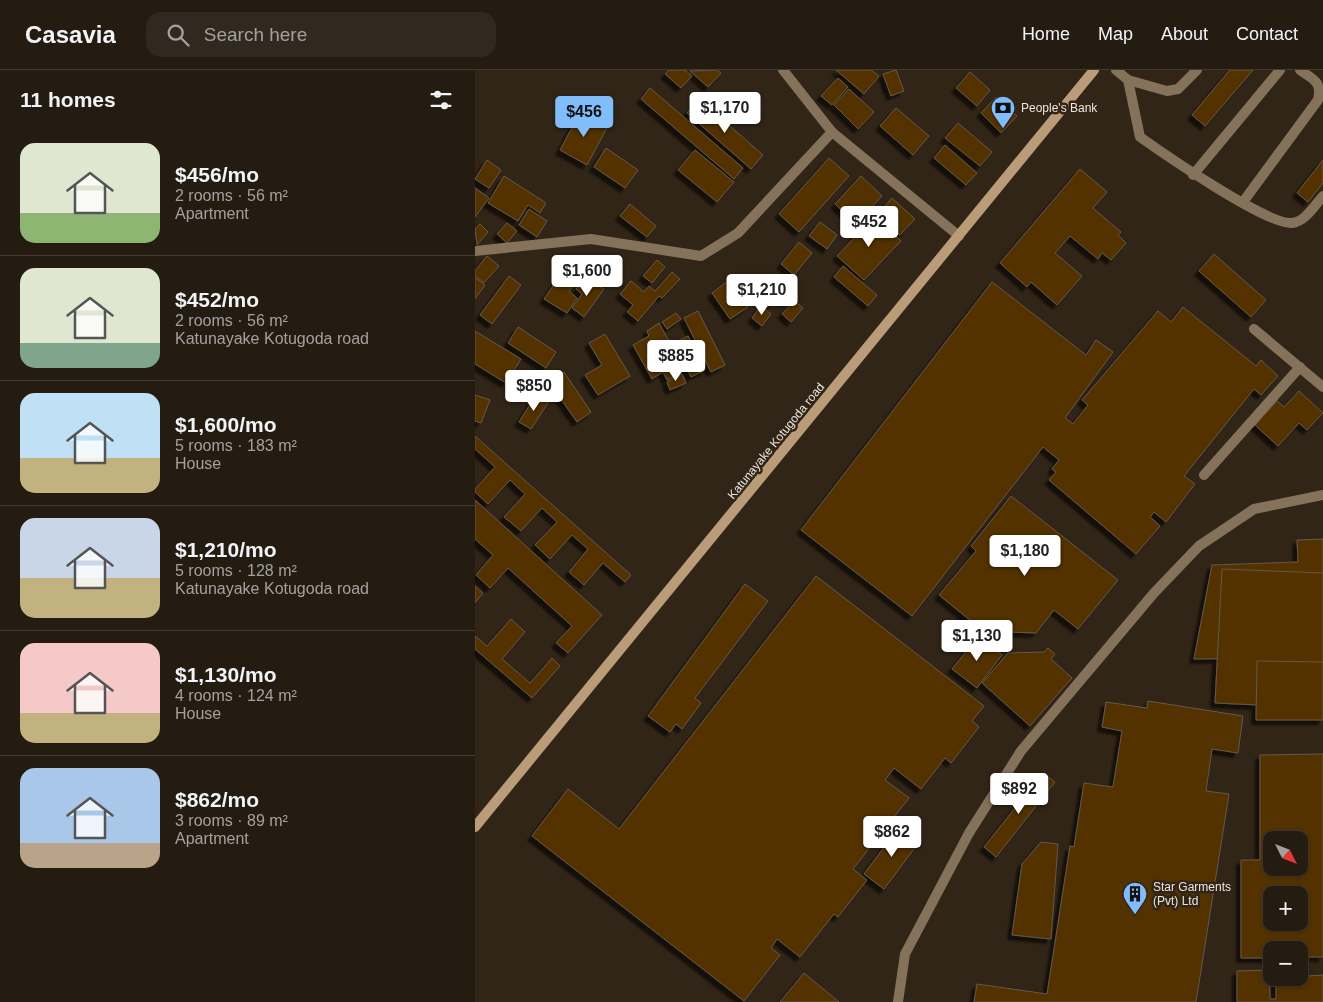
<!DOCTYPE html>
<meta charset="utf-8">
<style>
:root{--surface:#251c11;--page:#31291f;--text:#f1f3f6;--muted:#a3a19f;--line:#423a31;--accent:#80bdfa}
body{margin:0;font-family:Helvetica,sans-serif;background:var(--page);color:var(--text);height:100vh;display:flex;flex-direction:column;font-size:19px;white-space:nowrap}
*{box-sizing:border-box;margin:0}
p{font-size:16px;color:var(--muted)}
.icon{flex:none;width:28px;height:28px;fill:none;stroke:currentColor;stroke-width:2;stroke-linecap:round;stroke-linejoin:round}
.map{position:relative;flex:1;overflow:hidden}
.panel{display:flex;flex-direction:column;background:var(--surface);width:475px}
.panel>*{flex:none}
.needle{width:32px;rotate:132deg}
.controls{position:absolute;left:788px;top:761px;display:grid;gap:10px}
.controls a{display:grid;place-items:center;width:45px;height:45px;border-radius:10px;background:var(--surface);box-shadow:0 1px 4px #0004,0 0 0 1px var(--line);font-size:25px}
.price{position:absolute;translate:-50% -42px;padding:0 11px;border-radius:5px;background:#fff;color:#222;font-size:16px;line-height:32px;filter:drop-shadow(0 1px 2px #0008)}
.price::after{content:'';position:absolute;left:50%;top:30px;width:15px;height:11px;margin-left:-8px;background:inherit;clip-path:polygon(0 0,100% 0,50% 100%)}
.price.selected{background:var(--accent);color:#111}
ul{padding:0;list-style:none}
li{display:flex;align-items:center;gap:15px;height:125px;padding:0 20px}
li+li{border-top:1px solid var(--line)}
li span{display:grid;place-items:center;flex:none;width:140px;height:100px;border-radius:15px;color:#555}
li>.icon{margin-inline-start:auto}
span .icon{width:60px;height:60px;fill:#fffc;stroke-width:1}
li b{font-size:21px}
h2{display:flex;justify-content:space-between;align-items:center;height:60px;padding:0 20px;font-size:21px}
header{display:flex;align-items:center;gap:30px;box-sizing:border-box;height:70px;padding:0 25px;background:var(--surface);border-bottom:1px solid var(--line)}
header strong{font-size:24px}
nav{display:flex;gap:28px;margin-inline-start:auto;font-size:18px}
.search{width:350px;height:45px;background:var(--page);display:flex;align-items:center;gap:12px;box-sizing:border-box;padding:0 18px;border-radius:15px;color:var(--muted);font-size:19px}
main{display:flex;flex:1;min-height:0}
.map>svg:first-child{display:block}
.building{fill:#523204;stroke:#655849;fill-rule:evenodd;filter:url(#shadow)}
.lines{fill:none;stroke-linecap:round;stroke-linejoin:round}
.service{stroke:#85725b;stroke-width:10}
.minor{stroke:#85725b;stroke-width:10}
.secondary{stroke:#bb9c78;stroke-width:10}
.labels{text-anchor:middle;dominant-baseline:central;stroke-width:5;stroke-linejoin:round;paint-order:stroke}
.poi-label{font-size:12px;fill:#ede5dc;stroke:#312517;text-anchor:start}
.street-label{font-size:12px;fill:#ede5dc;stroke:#312517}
</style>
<header>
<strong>Casavia</strong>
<div class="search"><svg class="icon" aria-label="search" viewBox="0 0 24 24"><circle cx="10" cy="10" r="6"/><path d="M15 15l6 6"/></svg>Search here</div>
<nav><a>Home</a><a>Map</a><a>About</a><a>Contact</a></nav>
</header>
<main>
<section class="panel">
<h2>11 homes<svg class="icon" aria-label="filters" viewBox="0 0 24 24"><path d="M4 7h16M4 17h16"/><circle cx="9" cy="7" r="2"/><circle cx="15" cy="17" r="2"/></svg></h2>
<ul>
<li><span style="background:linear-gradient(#dfe7d0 70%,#8fb573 0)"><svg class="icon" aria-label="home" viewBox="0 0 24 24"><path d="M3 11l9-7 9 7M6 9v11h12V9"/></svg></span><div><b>$456/mo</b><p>2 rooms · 56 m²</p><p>Apartment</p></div></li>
<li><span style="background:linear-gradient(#dfe7d0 75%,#7fa58c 0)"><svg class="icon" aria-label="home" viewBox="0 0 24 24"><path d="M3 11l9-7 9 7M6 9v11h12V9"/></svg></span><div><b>$452/mo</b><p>2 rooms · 56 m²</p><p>Katunayake Kotugoda road</p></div></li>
<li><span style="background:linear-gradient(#bfe0f5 65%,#c2b280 0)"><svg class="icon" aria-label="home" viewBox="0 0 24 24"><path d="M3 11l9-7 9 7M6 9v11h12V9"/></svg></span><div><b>$1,600/mo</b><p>5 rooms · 183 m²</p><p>House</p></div></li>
<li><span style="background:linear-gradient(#c9d6e8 60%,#c2b280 0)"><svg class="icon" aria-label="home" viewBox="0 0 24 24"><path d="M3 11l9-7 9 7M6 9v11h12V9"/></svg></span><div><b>$1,210/mo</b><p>5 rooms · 128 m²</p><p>Katunayake Kotugoda road</p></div></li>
<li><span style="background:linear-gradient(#f6c9c9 70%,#c2b280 0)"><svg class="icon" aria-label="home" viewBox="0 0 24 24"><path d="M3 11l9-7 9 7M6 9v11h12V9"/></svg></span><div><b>$1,130/mo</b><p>4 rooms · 124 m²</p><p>House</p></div></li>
<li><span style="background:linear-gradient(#a9c7e8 75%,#b9a48a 0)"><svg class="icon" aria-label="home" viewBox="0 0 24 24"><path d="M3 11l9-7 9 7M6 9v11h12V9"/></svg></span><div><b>$862/mo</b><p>3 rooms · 89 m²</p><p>Apartment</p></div></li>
</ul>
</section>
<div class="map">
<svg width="848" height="932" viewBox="0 0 848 932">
<defs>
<filter id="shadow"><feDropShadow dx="-4.5" dy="4.5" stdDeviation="1" flood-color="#0009"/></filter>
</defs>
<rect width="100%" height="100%" fill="#312517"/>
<g class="building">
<polygon points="194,0 210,0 217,6 206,18 190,4"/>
<polygon points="242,0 246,3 233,17 215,1"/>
<polygon points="361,0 396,0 404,6 389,24"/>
<polygon points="421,0 429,21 416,26 408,4"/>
<polygon points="755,0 778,0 730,56 717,45"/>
<polygon points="495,2 515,20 502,36 481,18"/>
<polygon points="363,8 373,17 357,35 346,26"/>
<polygon points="175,18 268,98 259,109 166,29"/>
<polygon points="374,19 399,42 383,59 359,35"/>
<polygon points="521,27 542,46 526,63 506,43"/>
<polygon points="224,29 288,85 276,99 212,43"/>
<polygon points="421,38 454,66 438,85 405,56"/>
<polygon points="106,41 133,56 112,95 85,80"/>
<polygon points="483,53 517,82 505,96 470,68"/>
<polygon points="470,75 502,103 491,115 459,88"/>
<polygon points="131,78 163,100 150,118 119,97"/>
<polygon points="220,80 259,112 242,132 203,100"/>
<polygon points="354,88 374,106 324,162 304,144"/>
<polygon points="12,90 26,100 14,118 0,109"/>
<polygon points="848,90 848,113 833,132 822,123"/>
<polygon points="605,99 632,122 618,138 646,162 643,165 651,173 636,190 627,183 623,189 595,166 580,183 607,206 582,235 556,212 552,217 525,193"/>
<polygon points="29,106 71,133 65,143 53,135 43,151 13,133"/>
<polygon points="386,106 407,126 381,154 360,134"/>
<polygon points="0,118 14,128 0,147"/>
<polygon points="417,128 440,149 425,165 402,145"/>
<polygon points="155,134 181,156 172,167 145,146"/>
<polygon points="54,139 72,151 62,167 44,155"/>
<polygon points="400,146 426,171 389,210 362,186"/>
<polygon points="345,152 362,165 352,179 334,166"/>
<polygon points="32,153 42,161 32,173 22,164"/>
<polygon points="5,154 13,162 2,175 0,159"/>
<polygon points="324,172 337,183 319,205 306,194"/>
<polygon points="739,184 791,230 776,247 724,201"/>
<polygon points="12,186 24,196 9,213 0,205 0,201"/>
<polygon points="182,190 190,197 177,213 168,206"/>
<polygon points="368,196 402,225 393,236 359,207"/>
<polygon points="91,197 104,206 94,221 102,228 92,243 69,229"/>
<polygon points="197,202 205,209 187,228 184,226 163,251 152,242 158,235 145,224 156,211 169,222 174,216 180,221"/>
<polygon points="34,206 46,215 17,254 5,245"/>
<polygon points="0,207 10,215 0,229"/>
<polygon points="111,208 129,219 109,247 97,238 107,224 101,219"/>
<polygon points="254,210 273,237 255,249 237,223"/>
<polygon points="300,212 317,225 311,233 294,221"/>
<polygon points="517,212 611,285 621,270 638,282 590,348 598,354 613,335 607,330 683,241 696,252 708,237 781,296 786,290 803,306 786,325 779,319 709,406 720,414 691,452 679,442 675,447 685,456 661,484 574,410 581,402 577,399 584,390 568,377 437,546 326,460"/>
<polygon points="319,231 328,238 316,252 307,244"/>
<polygon points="286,236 296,244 287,256 277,248"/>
<polygon points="223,241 250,295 236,302 209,248"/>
<polygon points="201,243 206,249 192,259 187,252"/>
<polygon points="184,253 210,300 192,310 188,302 177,309 158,275 174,266 172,261"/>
<polygon points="43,257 81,282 71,298 33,273"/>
<polygon points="0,261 46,289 31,313 0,294"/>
<polygon points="130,264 155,306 123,325 110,305 127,295 114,273"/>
<polygon points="213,266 230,300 216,307 199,273"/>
<polygon points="89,302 116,342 102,352 74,312"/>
<polygon points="207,304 211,313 195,320 192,312"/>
<polygon points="824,321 848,343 832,360 824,353 803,376 780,355 802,331 809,337"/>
<polygon points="0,325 15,330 6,353 0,351"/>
<polygon points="61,325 73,333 56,359 44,352"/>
<polygon points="0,366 156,505 150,512 128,493 109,515 94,502 113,479 97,465 75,489 60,475 82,452 67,438 46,461 29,447 50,424 35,410 13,434 0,422 0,419 20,397 0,379"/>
<polygon points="536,426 643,510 603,559 579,540 561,563 532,562 523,573 464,525 501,481 496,476"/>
<polygon points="0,430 127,545 93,583 81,573 97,556 33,498 15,518 1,505 18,485 0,469"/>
<polygon points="848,469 848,587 719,589 737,495 823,492 822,470"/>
<polygon points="747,499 848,503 848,638 740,633"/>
<polygon points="341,506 509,636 497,651 504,657 476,693 470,688 446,719 419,698 410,710 434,728 378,799 392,810 363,847 359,844 325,887 302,869 296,878 305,885 269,931 57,766 93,719 144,759"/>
<polygon points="270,514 293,531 220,628 226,633 207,659 201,654 195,662 173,646"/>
<polygon points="0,516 8,523 0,533"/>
<polygon points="36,549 50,562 27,589 55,613 77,588 85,596 57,628 0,579 0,566 12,576"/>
<polygon points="503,567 527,585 502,618 477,599"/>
<polygon points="573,578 580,584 576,589 597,608 555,656 507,613 533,583 569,582"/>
<polygon points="782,591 848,592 848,650 781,650"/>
<polygon points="673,631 768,646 763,683 737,679 731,721 754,724 721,932 499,932 502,914 572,924 595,776 599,777 609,713 638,717 647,661 627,657 631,632 672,638"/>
<path d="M848,684V887H824V880H796V888H766V790H785V685ZM796,770H824V798H796ZM796,825H824V852H796Z"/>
<polygon points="568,703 580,712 521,787 509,777"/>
<polygon points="425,756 445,771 409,819 389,804"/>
<polygon points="566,772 583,774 576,869 537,865 547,794"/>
<polygon points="794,900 795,929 801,929 801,908 848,905 848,932 762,932 762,901"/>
<polygon points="329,903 364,932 305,932"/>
</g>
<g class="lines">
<g class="service">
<polyline points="641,0 653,10 692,21 703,19 722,0"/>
<path d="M653,10L665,67C689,84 792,155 817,153C830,152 840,135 848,126"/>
<polyline points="718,105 805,0"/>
<path d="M768,132L843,30C847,11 839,10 825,0"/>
<polyline points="779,259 848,317"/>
<polyline points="729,405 825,297"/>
<polyline points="423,932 430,884 494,763 546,681 679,523 724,476 779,439 848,425"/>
</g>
<g class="minor">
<polyline points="357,62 484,166"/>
<polyline points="0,181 116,169 226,186 263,163 357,62 308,0"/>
</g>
<polyline class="secondary" points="0,757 619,0"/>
</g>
<defs>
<symbol id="bank-pin" viewBox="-11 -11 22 30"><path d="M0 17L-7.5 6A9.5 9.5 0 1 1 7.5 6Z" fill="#80bdfa" stroke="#312517"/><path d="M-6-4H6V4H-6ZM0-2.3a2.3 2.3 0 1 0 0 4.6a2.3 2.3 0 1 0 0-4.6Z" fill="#111"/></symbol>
<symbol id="building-pin" viewBox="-11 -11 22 30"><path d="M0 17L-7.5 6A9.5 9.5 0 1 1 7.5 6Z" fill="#80bdfa" stroke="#312517"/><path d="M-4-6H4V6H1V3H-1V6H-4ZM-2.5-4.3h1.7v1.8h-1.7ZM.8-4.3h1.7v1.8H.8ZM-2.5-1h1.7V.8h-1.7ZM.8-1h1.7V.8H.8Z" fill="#111"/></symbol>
</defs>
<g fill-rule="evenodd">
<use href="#bank-pin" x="514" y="24" width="28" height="38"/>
<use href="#building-pin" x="646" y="810" width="28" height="38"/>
</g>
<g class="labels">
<g class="poi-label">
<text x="546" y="38">People's Bank</text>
<text x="678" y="817">Star Garments<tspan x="678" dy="14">(Pvt) Ltd</tspan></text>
</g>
<g class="street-label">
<text transform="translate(301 371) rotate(-51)">Katunayake Kotugoda road</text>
</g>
</g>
</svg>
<div class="controls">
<a><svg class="needle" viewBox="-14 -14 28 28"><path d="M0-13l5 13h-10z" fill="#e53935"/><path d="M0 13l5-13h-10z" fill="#a3a19f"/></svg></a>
<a>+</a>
<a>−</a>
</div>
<b class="price" style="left:250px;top:64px">$1,170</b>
<b class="price selected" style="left:109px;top:68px">$456</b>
<b class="price" style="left:394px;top:178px">$452</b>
<b class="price" style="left:112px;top:227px">$1,600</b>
<b class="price" style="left:287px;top:246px">$1,210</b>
<b class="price" style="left:201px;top:312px">$885</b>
<b class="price" style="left:59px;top:342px">$850</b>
<b class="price" style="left:550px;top:507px">$1,180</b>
<b class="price" style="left:502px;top:592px">$1,130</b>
<b class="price" style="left:544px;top:745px">$892</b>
<b class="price" style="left:417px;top:788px">$862</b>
</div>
</main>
